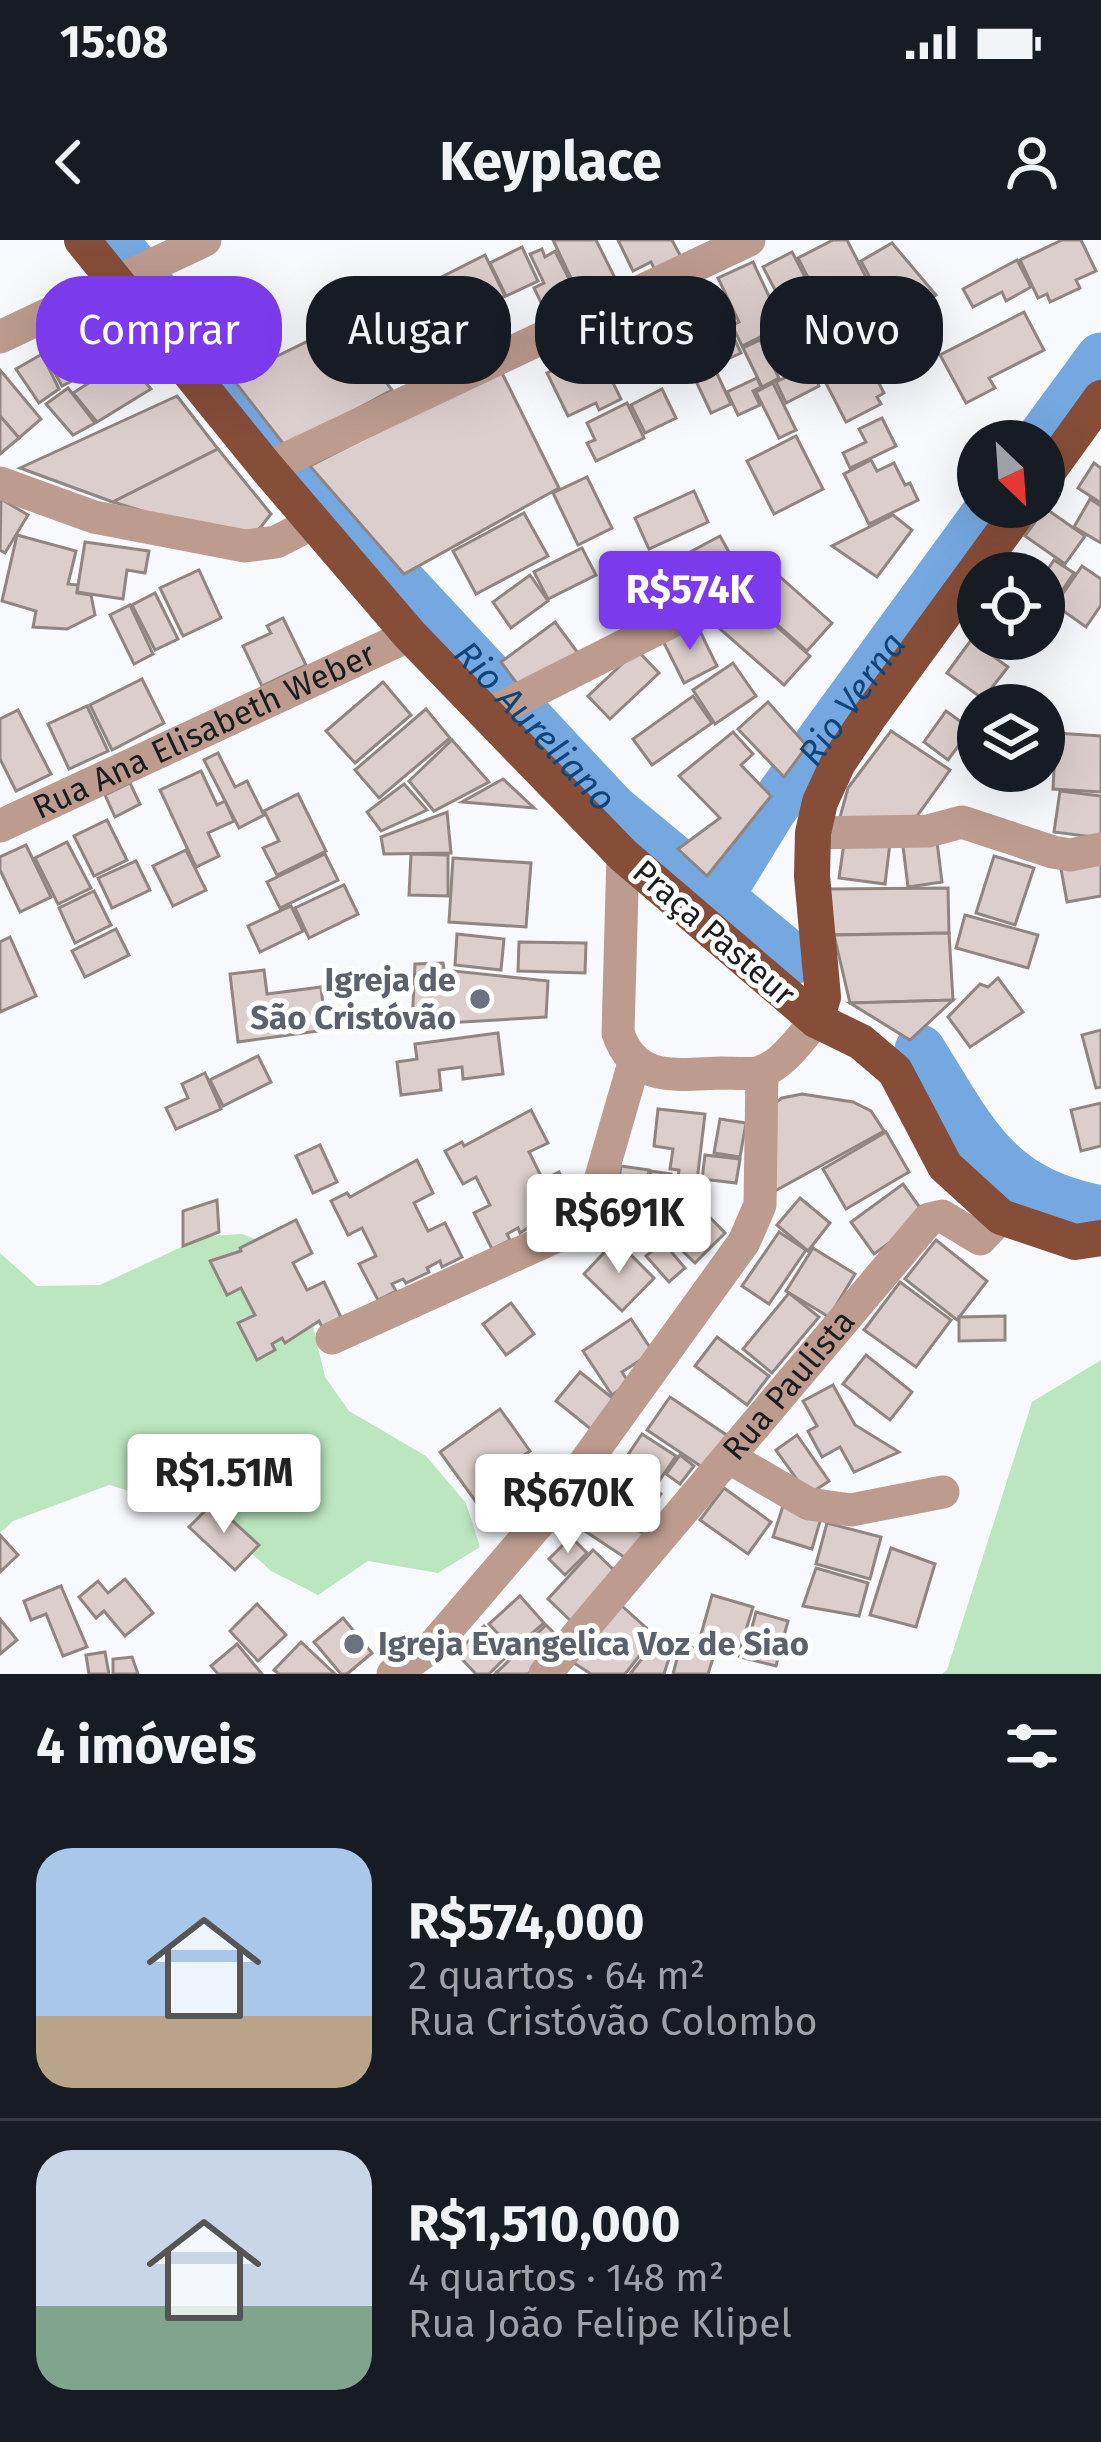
<!DOCTYPE html>
<html lang="pt">
<meta charset="utf-8">
<style>
:root{--surface:#171b24;--page:#20242c;--text:#f1f3f6;--muted:#9ea1a6;--line:#363941;--accent:#7c3aed}
body{margin:0;font-family:"Fira Sans",sans-serif;background:var(--page);color:var(--text);height:100vh;display:flex;flex-direction:column;font-size:45px;white-space:nowrap}
*{box-sizing:border-box;margin:0}
p{font-size:39px;color:var(--muted)}
.icon{flex:none;width:66px;height:66px;fill:none;stroke:currentColor;stroke-width:2;stroke-linecap:round;stroke-linejoin:round}
.map{position:relative;height:1434px;overflow:hidden}
.panel{display:flex;flex-direction:column;background:var(--surface);flex:1}
.panel>*{flex:none}
.guide{position:absolute;left:36px;top:36px;width:1029px;height:108px;display:flex;gap:24px}
.needle{width:78px;rotate:155deg}
.buttons{position:absolute;left:957px;top:180px;display:grid;gap:24px}
.buttons a{display:grid;place-items:center;width:108px;height:108px;border-radius:50%;background:var(--surface);box-shadow:0 12px 48px #0002;font-size:60px}
.price{position:absolute;translate:-50% -102px;padding:0 27px;border-radius:12px;background:#fff;color:#222;font-size:39px;line-height:78px;filter:drop-shadow(0 3px 6px #0008)}
.price::after{content:'';position:absolute;left:50%;top:72px;width:36px;height:27px;margin-left:-18px;background:inherit;clip-path:polygon(0 0,100% 0,50% 100%)}
.price.current{background:var(--accent);color:#fff}
ul{padding:0;list-style:none}
li{display:flex;align-items:center;gap:36px;height:300px;padding:0 36px}
li+li{border-top:3px solid var(--line)}
li span{display:grid;place-items:center;flex:none;width:336px;height:240px;border-radius:36px;color:#555}
li>.icon{margin-inline-start:auto}
span .icon{width:144px;height:144px;fill:#fffc;stroke-width:1}
li b{font-size:51px}
h2{display:flex;justify-content:space-between;align-items:center;height:144px;padding:0 36px;font-size:51px}
.pill{padding:0 42px;border-radius:48px;background:var(--surface);box-shadow:0 12px 48px #0002;font-size:42px;line-height:108px}
.pill.current{background:var(--accent);color:#fff}
.status{display:flex;justify-content:space-between;align-items:center;height:84px;padding:0 60px;background:var(--surface);direction:ltr}
.status svg{height:33px;fill:currentColor}
header{display:flex;justify-content:space-between;align-items:center;height:156px;padding:0 36px;background:var(--surface);font-size:54px;font-weight:700}
.map>svg:first-child{display:block}
.green{fill:#bce6bf}
.lines{fill:none;stroke-linecap:round;stroke-linejoin:round}
.river{stroke:#75a8e0;stroke-width:51}
.building{fill:#dccecc;stroke:#918582;stroke-width:3}
.minor{stroke:#bd9b8f;stroke-width:33}
.major{stroke:#864d39;stroke-width:36}
.worship-dot{fill:#6b7280;stroke:#fff;stroke-width:4.5}
.labels{text-anchor:middle;dominant-baseline:central;stroke-width:10;stroke-linejoin:round;paint-order:stroke}
.street-label{font-size:33px;fill:#1b1c1f;stroke:#fff}
.worship-label{font-size:33px;font-weight:bold;fill:#5b616d;stroke:#fff;text-anchor:end}
.water-label{font-size:36px;font-style:italic;fill:#0f4679;stroke:#fff}
</style>
<div class="status"><b>15:08</b><svg viewBox="0 0 49 12"><path d="M0 12V9h3v3zM5 12V6h3v6zM10 12V3h3v9zM15 12V0h3v12zM26 1h20v11H26zM47 4h2v5h-2z"/></svg></div>
<header><svg class="icon" aria-label="back" viewBox="0 0 24 24"><path d="M15 5l-7 7 7 7"/></svg>Keyplace<svg class="icon" aria-label="person" viewBox="0 0 24 24"><circle cx="12" cy="8" r="4"/><path d="M4 21q1-7 8-7t8 7"/></svg></header>
<div class="map">
<svg width="1101" height="1434" viewBox="0 0 1101 1434">
<rect width="100%" height="100%" fill="#f8f9fd"/>
<g class="green">
<polygon points="242,994 276,1007 307,1060 325,1137 349,1171 426,1216 466,1263 480,1307 438,1333 368,1321 318,1355 271,1331 208,1274 109,1245 13,1281 0,1293 0,1013 37,1046 100,1045 205,996"/>
<polygon points="1101,1120 1101,1434 942,1434 947,1430 1032,1162"/>
</g>
<g class="lines">
<g class="river">
<path id="s1" d="M112,0L297,231L611,568L793,719"/>
<polyline points="1040,201 1101,118"/>
<path id="s2" d="M719,655L771,570L992,267"/>
<path d="M920,810C973,894 995,951 1101,971"/>
</g>
</g>
<g class="building">
<polygon points="553,0 596,0 616,40 580,57"/>
<polygon points="618,0 672,0 682,19 656,32 651,22 633,31"/>
<polygon points="833,0 847,0 870,45 824,69 798,18"/>
<polygon points="1062,0 1081,0 1096,31 1076,40 1080,48 1050,62 1047,54 1038,58 1020,20"/>
<polygon points="892,3 936,55 892,79 861,21"/>
<polygon points="522,7 538,41 506,56 490,23"/>
<polygon points="542,9 545,17 555,11 578,57 546,73 534,48 544,43 530,14"/>
<polygon points="792,12 814,54 785,69 763,27"/>
<polygon points="485,15 505,56 494,61 509,92 466,114 452,85 441,91 420,48"/>
<polygon points="1017,20 1031,47 1006,61 1002,52 973,67 963,49"/>
<polygon points="753,22 783,86 742,106 732,85 739,82 718,38"/>
<polygon points="709,44 741,113 709,127 678,58"/>
<polygon points="674,56 702,118 658,138 630,76"/>
<polygon points="411,57 437,85 413,106 388,78"/>
<polygon points="884,69 901,102 867,120 884,153 877,157 881,164 846,182 816,124 843,110 835,95"/>
<polygon points="1024,72 1044,110 989,138 995,148 966,163 940,115"/>
<polygon points="99,80 118,117 62,146 42,110"/>
<polygon points="341,85 392,150 286,207 232,138"/>
<polygon points="385,85 408,107 393,123 370,102"/>
<polygon points="589,94 621,159 599,170 596,163 568,176 547,133 567,123 560,108"/>
<polygon points="448,98 460,120 441,131 429,108"/>
<polygon points="760,100 779,138 762,147 743,108"/>
<polygon points="410,109 429,127 414,143 395,126"/>
<polygon points="42,114 59,149 39,163 16,129"/>
<polygon points="115,126 121,136 133,128 151,149 97,182 73,153"/>
<polygon points="810,126 819,146 786,163 776,142"/>
<polygon points="714,127 731,164 711,173 694,137"/>
<polygon points="500,129 559,248 404,334 310,226"/>
<polygon points="0,130 41,179 19,198 0,176"/>
<polygon points="757,138 761,147 753,151 760,165 738,175 727,152"/>
<polygon points="773,143 796,190 779,198 756,152"/>
<polygon points="68,148 95,183 73,195 46,164"/>
<polygon points="662,149 676,178 645,193 631,165"/>
<polygon points="177,156 218,209 113,262 20,228"/>
<polygon points="627,163 644,198 596,221 587,203 595,200 587,183"/>
<polygon points="0,176 19,198 0,214"/>
<polygon points="882,178 896,206 850,228 843,213 866,202 859,189"/>
<polygon points="796,196 823,249 774,274 747,221"/>
<polygon points="218,209 271,274 256,293 172,280 113,262"/>
<polygon points="871,220 877,231 894,223 905,245 910,243 918,260 869,284 844,234"/>
<polygon points="1094,223 1101,228 1101,263 1078,248"/>
<polygon points="587,237 612,288 578,305 553,253"/>
<polygon points="694,251 708,282 649,309 635,278"/>
<polygon points="1,259 28,275 5,313 0,310"/>
<polygon points="1090,259 1101,266 1101,303 1074,287"/>
<polygon points="1045,268 1085,296 1065,324 1025,296"/>
<polygon points="524,273 548,316 476,354 453,311"/>
<polygon points="893,275 912,290 877,337 832,306"/>
<polygon points="17,295 76,311 68,344 78,345 77,353 91,355 95,375 67,389 33,387 36,371 2,361"/>
<polygon points="720,296 730,314 687,337 677,319"/>
<polygon points="85,302 149,311 145,333 127,330 123,359 77,352"/>
<polygon points="582,308 596,335 548,359 534,332"/>
<polygon points="1054,320 1074,333 1057,358 1044,349 1044,335"/>
<polygon points="671,325 690,363 633,391 614,354"/>
<polygon points="1082,326 1101,339 1101,365 1086,387 1055,365"/>
<polygon points="199,330 221,378 183,396 160,348"/>
<polygon points="530,335 548,361 511,388 493,362"/>
<polygon points="778,335 832,383 807,411 744,355"/>
<polygon points="155,353 178,399 155,410 132,365"/>
<polygon points="739,353 810,416 784,445 703,374"/>
<polygon points="130,365 153,414 134,424 110,375"/>
<polygon points="283,378 306,425 262,446 243,406 271,393 267,386"/>
<polygon points="555,382 578,413 524,453 501,422"/>
<polygon points="696,383 717,426 684,443 662,399"/>
<polygon points="971,400 1008,427 983,459 947,433"/>
<polygon points="637,410 659,433 610,479 588,456"/>
<polygon points="733,423 756,456 715,484 693,450"/>
<polygon points="142,439 164,483 112,510 90,465"/>
<polygon points="383,442 411,475 355,523 326,491"/>
<polygon points="693,456 712,483 652,525 633,499"/>
<polygon points="768,462 807,506 784,537 738,489"/>
<polygon points="87,466 108,511 69,529 48,484"/>
<polygon points="426,469 450,498 379,558 355,530"/>
<polygon points="18,470 51,534 16,551 0,519 0,479"/>
<polygon points="946,471 971,489 948,520 924,502"/>
<polygon points="891,491 950,530 917,576 837,588 848,548"/>
<polygon points="733,492 753,514 741,525 771,556 707,636 678,609 720,578 679,536"/>
<polygon points="1056,493 1101,496 1101,552 1053,549"/>
<polygon points="452,500 489,542 434,571 409,541"/>
<polygon points="218,513 235,547 247,541 264,575 239,588 204,520"/>
<polygon points="201,531 217,565 225,561 234,581 208,593 219,616 196,627 160,550"/>
<polygon points="503,539 534,568 462,562"/>
<polygon points="130,543 140,564 115,577 105,555"/>
<polygon points="404,544 427,570 381,591 367,572"/>
<polygon points="1060,551 1101,556 1101,598 1054,592"/>
<polygon points="298,554 326,611 277,635 263,608 279,601 264,571"/>
<polygon points="447,572 451,613 384,614 381,597"/>
<polygon points="107,580 127,620 94,636 74,596"/>
<polygon points="936,594 942,642 908,647 902,598"/>
<polygon points="845,596 890,603 885,644 839,638"/>
<polygon points="67,602 91,648 58,664 35,618"/>
<polygon points="26,605 51,657 20,672 0,630 0,617"/>
<polygon points="186,610 206,650 173,666 153,626"/>
<polygon points="325,614 338,640 280,668 267,642"/>
<polygon points="411,614 448,615 448,656 409,655"/>
<polygon points="994,616 1034,628 1015,685 976,673"/>
<polygon points="453,618 531,623 526,687 449,682"/>
<polygon points="136,621 150,650 112,668 98,638"/>
<polygon points="1101,622 1101,656 1067,662 1061,629"/>
<polygon points="344,645 358,674 309,698 295,668"/>
<polygon points="948,648 949,693 828,695 828,649"/>
<polygon points="94,651 111,685 75,703 59,668"/>
<polygon points="291,666 303,691 260,712 248,686"/>
<polygon points="965,675 1038,695 1028,728 956,708"/>
<polygon points="116,689 129,715 85,737 72,711"/>
<polygon points="949,693 953,760 850,763 834,695"/>
<polygon points="457,694 504,699 501,730 455,725"/>
<polygon points="10,697 36,756 0,772 0,702"/>
<polygon points="519,702 586,703 585,733 518,731"/>
<polygon points="443,723 444,730 548,741 546,777 412,785 415,724"/>
<polygon points="264,730 267,754 321,747 326,790 238,802 230,734"/>
<polygon points="998,738 1023,772 970,807 948,777 980,744 988,747"/>
<polygon points="953,760 910,800 850,763"/>
<polygon points="1101,790 1101,847 1096,848 1082,795"/>
<polygon points="498,793 503,834 463,839 462,827 439,830 441,850 401,855 397,822 417,819 415,804"/>
<polygon points="258,816 271,842 223,866 210,840"/>
<polygon points="205,833 221,869 176,889 166,868 188,858 182,844"/>
<polygon points="802,854 853,862 871,871 884,891 773,952 771,866 782,858"/>
<polygon points="1101,863 1101,906 1081,911 1071,870"/>
<polygon points="658,869 705,874 695,958 676,957 679,930 670,929 673,909 654,906"/>
<polygon points="531,870 548,903 529,912 543,940 559,932 577,967 557,976 554,971 520,993 518,988 507,994 510,1000 492,1009 474,973 490,965 476,937 463,944 445,911 462,902 464,906"/>
<polygon points="720,879 746,883 740,917 714,913"/>
<polygon points="886,892 909,932 846,969 823,929"/>
<polygon points="320,905 337,942 313,953 296,916"/>
<polygon points="705,915 740,919 736,943 702,939"/>
<polygon points="417,920 433,953 414,963 428,991 445,983 462,1017 442,1027 440,1021 427,1028 429,1032 406,1043 403,1039 392,1044 396,1051 378,1060 359,1024 376,1016 362,988 348,995 331,961 347,953 350,957"/>
<polygon points="621,926 649,930 645,961 616,957"/>
<polygon points="651,931 671,934 667,958 648,955"/>
<polygon points="903,944 926,976 874,1014 851,982"/>
<polygon points="800,958 830,983 808,1011 777,985"/>
<polygon points="217,960 219,992 183,1006 183,971"/>
<polygon points="700,967 725,993 695,1023 669,998"/>
<polygon points="661,968 672,986 641,1005 631,987"/>
<polygon points="296,980 312,1013 293,1023 307,1050 324,1042 341,1077 322,1087 319,1081 285,1103 282,1098 272,1104 275,1110 257,1120 238,1083 255,1075 241,1048 227,1055 210,1021 241,1011 240,1008"/>
<polygon points="779,992 806,1010 769,1064 742,1046"/>
<polygon points="616,1000 654,1038 622,1071 584,1034"/>
<polygon points="936,1000 987,1041 957,1080 905,1039"/>
<polygon points="663,1002 685,1028 669,1042 646,1016"/>
<polygon points="813,1008 855,1034 829,1077 786,1051"/>
<polygon points="900,1042 951,1080 916,1127 864,1090"/>
<polygon points="789,1053 819,1077 772,1133 743,1109"/>
<polygon points="511,1063 534,1094 506,1115 483,1084"/>
<polygon points="1005,1076 1005,1100 959,1101 959,1077"/>
<polygon points="631,1079 653,1112 622,1132 629,1143 612,1155 583,1111"/>
<polygon points="717,1097 769,1136 747,1165 695,1126"/>
<polygon points="866,1115 912,1152 890,1180 843,1144"/>
<polygon points="580,1132 621,1165 597,1194 556,1161"/>
<polygon points="833,1145 855,1185 899,1212 854,1232 840,1207 822,1217 808,1191 817,1186 803,1161"/>
<polygon points="670,1157 731,1198 708,1231 647,1190"/>
<polygon points="500,1169 530,1211 508,1226 522,1246 484,1273 440,1212"/>
<polygon points="642,1194 676,1216 657,1244 623,1222"/>
<polygon points="797,1195 829,1241 808,1255 776,1210"/>
<polygon points="680,1215 694,1226 680,1244 666,1234"/>
<polygon points="627,1232 661,1254 639,1287 604,1265"/>
<polygon points="724,1248 771,1282 748,1314 700,1280"/>
<polygon points="213,1263 259,1305 235,1330 189,1287"/>
<polygon points="599,1264 644,1294 627,1319 582,1289"/>
<polygon points="783,1266 821,1278 812,1309 773,1297"/>
<polygon points="827,1283 881,1297 870,1339 816,1324"/>
<polygon points="0,1295 18,1315 0,1332"/>
<polygon points="571,1297 587,1313 565,1335 549,1319"/>
<polygon points="891,1308 935,1324 916,1387 870,1375"/>
<polygon points="593,1310 616,1332 571,1381 548,1359"/>
<polygon points="816,1328 868,1343 859,1376 803,1366"/>
<polygon points="125,1339 153,1373 125,1396 104,1371 96,1378 79,1357 98,1341 108,1353"/>
<polygon points="61,1346 87,1407 63,1416 46,1374 31,1380 24,1361"/>
<polygon points="712,1355 753,1367 738,1416 698,1405"/>
<polygon points="520,1356 544,1383 513,1410 489,1384"/>
<polygon points="257,1364 286,1395 258,1421 230,1391"/>
<polygon points="621,1365 655,1396 625,1434 591,1434 571,1421"/>
<polygon points="756,1372 788,1381 776,1426 744,1418"/>
<polygon points="343,1378 372,1413 347,1434 341,1434 314,1402"/>
<polygon points="0,1379 17,1400 0,1414"/>
<polygon points="546,1385 562,1401 528,1434 495,1434"/>
<polygon points="484,1386 510,1413 489,1434 476,1434 456,1413"/>
<polygon points="658,1398 674,1403 664,1434 630,1434"/>
<polygon points="301,1402 335,1434 279,1434 274,1430"/>
<polygon points="237,1404 262,1434 218,1434 211,1426"/>
<polygon points="681,1404 714,1415 708,1434 673,1434"/>
<polygon points="105,1412 109,1434 89,1434 86,1415"/>
<polygon points="132,1417 138,1434 113,1434 113,1419"/>
</g>
<g class="lines">
<g class="minor">
<polyline points="0,97 205,0"/>
<polyline points="267,228 749,0"/>
<polyline points="0,243 94,277 245,306 276,302 313,283"/>
<polyline points="487,475 752,341"/>
<path id="s3" d="M0,586L410,395"/>
<polyline points="813,593 928,591 962,582 1053,612 1070,615 1101,609"/>
<path d="M623,615L618,793C635,844 678,834 722,833C733,833 750,835 760,832C782,826 802,797 816,780"/>
<polyline points="332,1098 588,982 634,823"/>
<polyline points="730,1218 809,1264 851,1270 943,1252"/>
<polyline points="393,1434 433,1406 555,1264 744,1002 760,965 762,832"/>
<path id="s4" d="M545,1434L929,979L942,976L980,999L1001,977"/>
</g>
<g class="major">
<polyline points="82,0 267,228 410,395 623,615 816,780 861,802 895,831 945,926 1001,977 1075,1002 1101,998"/>
<polyline points="1044,237 1101,158"/>
<polyline points="816,780 823,757 812,636 813,593 820,562 838,523 869,477 1022,267"/>
</g>
</g>
<g class="worship-dot">
<circle cx="480" cy="759" r="12"/>
<circle cx="354" cy="1404" r="12"/>
</g>
<g class="labels">
<g class="street-label">
<text stroke="none"><textPath href="#s3" startOffset="225">Rua Ana Elisabeth Weber</textPath></text>
<text transform="translate(714 693) rotate(41)">Praça Pasteur</text>
<text stroke="none"><textPath href="#s4" startOffset="378">Rua Paulista</textPath></text>
</g>
<g class="worship-label">
<text x="456" y="740">Igreja de<tspan x="456" dy="38">São Cristóvão</tspan></text>
<text x="378" y="1404" text-anchor="start">Igreja Evangelica Voz de Siao</text>
</g>
<g class="water-label">
<text stroke="none"><textPath href="#s2" startOffset="237">Rio Verna</textPath></text>
<text stroke="none"><textPath href="#s1" startOffset="645">Rio Aureliano</textPath></text>
</g>
</g>
</svg>
<div class="buttons">
<a><svg class="needle" viewBox="-14 -14 28 28"><path d="M0-13l5 13h-10z" fill="#e53935"/><path d="M0 13l5-13h-10z" fill="#9ea1a6"/></svg></a>
<a><svg class="icon" aria-label="locate" viewBox="0 0 24 24"><circle cx="12" cy="12" r="6"/><path d="M12 2v4M12 18v4M2 12h4M18 12h4"/></svg></a>
<a><svg class="icon" aria-label="layers" viewBox="0 0 24 24"><path d="M12 4l9 5-9 5-9-5zM3 14l9 5 9-5"/></svg></a>
</div>
<b class="price current" style="left:690px;top:413px">R$574K</b>
<b class="price" style="left:619px;top:1036px">R$691K</b>
<b class="price" style="left:224px;top:1296px">R$1.51M</b>
<b class="price" style="left:568px;top:1316px">R$670K</b>
<div class="guide">
<a class="pill current">Comprar</a>
<a class="pill">Alugar</a>
<a class="pill">Filtros</a>
<a class="pill">Novo</a>
</div>
</div>
<section class="panel">
<h2>4 imóveis<svg class="icon" aria-label="filters" viewBox="0 0 24 24"><path d="M4 7h16M4 17h16"/><circle cx="9" cy="7" r="2"/><circle cx="15" cy="17" r="2"/></svg></h2>
<ul>
<li><span style="background:linear-gradient(#a9c7e8 70%,#b9a48a 0)"><svg class="icon" aria-label="home" viewBox="0 0 24 24"><path d="M3 11l9-7 9 7M6 9v11h12V9"/></svg></span><div><b>R$574,000</b><p>2 quartos · 64 m²</p><p>Rua Cristóvão Colombo</p></div></li>
<li><span style="background:linear-gradient(#c9d6e8 65%,#7fa58c 0)"><svg class="icon" aria-label="home" viewBox="0 0 24 24"><path d="M3 11l9-7 9 7M6 9v11h12V9"/></svg></span><div><b>R$1,510,000</b><p>4 quartos · 148 m²</p><p>Rua João Felipe Klipel</p></div></li>
</ul>
</section>
